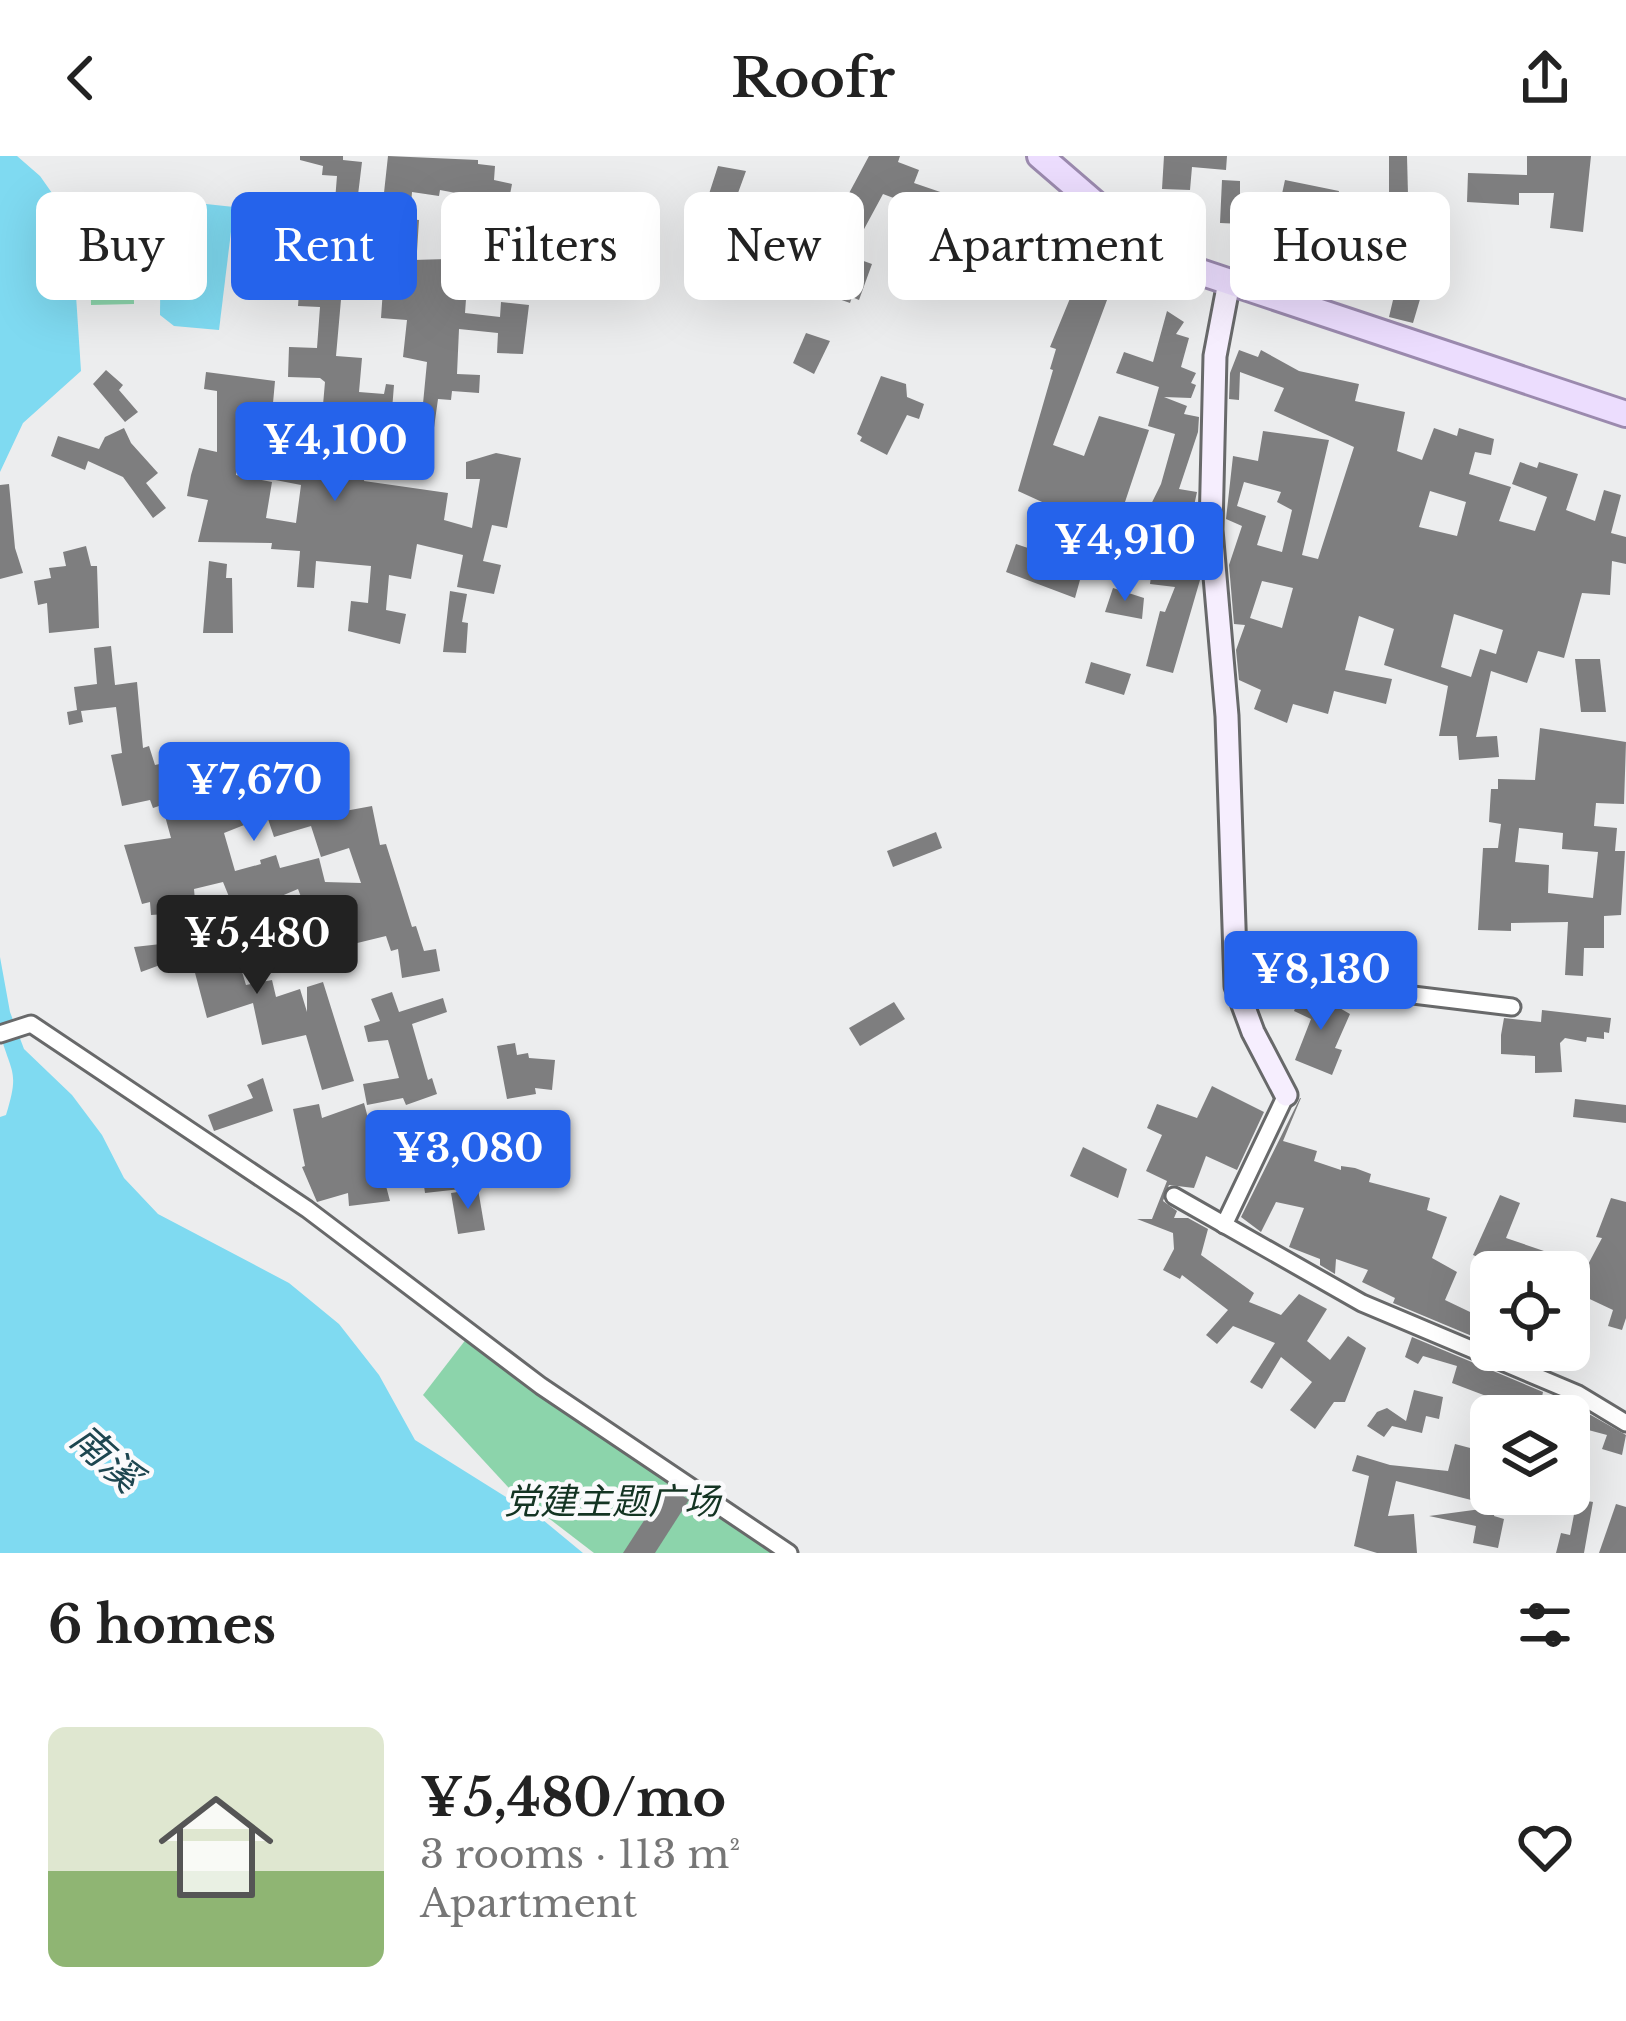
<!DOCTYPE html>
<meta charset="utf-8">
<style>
:root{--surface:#fff;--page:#f6f6f6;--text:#222;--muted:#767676;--accent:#2563eb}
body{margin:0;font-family:"Libre Baskerville","Noto Sans SC",serif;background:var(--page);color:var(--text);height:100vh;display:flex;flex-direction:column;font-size:45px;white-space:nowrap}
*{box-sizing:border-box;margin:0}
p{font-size:39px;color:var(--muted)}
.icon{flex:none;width:66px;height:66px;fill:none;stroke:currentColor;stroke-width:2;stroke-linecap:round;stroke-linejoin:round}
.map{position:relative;height:1397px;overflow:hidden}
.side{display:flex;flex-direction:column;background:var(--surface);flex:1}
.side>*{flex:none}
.hud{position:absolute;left:36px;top:36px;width:1554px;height:108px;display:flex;gap:24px}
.buttons{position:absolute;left:1470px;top:1095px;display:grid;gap:24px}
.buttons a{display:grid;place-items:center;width:120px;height:120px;border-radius:18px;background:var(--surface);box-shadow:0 12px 48px #0002;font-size:60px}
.price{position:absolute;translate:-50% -102px;padding:0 27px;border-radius:12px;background:var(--accent);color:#fff;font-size:39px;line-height:78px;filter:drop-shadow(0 3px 6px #0008)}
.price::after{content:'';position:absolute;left:50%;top:72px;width:36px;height:27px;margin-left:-18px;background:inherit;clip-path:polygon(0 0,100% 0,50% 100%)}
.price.active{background:#222;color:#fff}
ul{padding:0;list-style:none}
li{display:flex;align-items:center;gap:36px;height:300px;padding:0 48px}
li span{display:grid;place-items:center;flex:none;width:336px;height:240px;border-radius:18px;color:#555}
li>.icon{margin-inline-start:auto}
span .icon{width:144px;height:144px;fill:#fffc;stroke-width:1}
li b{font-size:51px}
h2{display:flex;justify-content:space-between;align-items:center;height:144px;padding:0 48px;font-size:51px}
.chip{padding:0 42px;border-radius:18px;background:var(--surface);box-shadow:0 12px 48px #0002;font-size:42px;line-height:108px}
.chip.active{background:var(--accent);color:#fff}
header{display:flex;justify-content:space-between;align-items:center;height:156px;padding:0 48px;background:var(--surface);font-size:54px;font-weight:600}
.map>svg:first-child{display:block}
.green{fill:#8cd4ab}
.water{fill:#7fdaf1}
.building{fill:#7e7e7f;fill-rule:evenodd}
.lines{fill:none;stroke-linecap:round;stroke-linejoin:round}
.street-casing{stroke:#68696a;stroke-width:21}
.secondary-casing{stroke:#68696a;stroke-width:27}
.primary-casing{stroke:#9b8aae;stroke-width:30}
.street{stroke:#fff;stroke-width:15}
.secondary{stroke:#f6eefe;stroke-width:21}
.primary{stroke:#ecddfe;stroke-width:24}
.labels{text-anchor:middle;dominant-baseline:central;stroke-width:9;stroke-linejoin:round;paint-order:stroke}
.park-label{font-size:36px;font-style:italic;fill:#143423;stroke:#fafafc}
.water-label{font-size:39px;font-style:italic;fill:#1d4650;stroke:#fafafc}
</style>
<header><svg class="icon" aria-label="back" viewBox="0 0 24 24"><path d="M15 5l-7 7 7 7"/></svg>Roofr<svg class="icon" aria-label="share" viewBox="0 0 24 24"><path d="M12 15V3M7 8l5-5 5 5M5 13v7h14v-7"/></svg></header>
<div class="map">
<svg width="1626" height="1397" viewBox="0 0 1626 1397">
<rect width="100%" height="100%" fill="#ecedee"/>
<g class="green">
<polygon points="90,74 133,74 134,148 91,149"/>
<polygon points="467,1182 779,1397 594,1397 508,1331 423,1239"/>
</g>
<g class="water">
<polygon points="0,0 17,0 40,20 71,64 81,215 23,267 0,316"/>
<polygon points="178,45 234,51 219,174 174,170 160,159 161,67"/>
<path d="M0,801L10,856L24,893L72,939L102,979L124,1022L158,1058L289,1127L339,1168L379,1219L415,1284L543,1364L583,1397H0V961L6,959C20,914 11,918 0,877C0,855 0,824 0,801Z"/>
</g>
<g class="building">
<polygon points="300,0 343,0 343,4 362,6 358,39 364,40 363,53 353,52 351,93 379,95 377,115 347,113 343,121 336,200 362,202 359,236 384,238 386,228 394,229 392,254 422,258 427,206 403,201 407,164 381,162 383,133 412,135 413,104 447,103 448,69 474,70 477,41 440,34 439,40 412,36 410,63 419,64 417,95 390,93 393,47 383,46 388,0 478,4 478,8 495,10 494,24 512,28 508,49 515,50 513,71 494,68 488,105 469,102 465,157 500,161 501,146 529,149 523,198 497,197 498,177 459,173 457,218 480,219 479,237 452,235 451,244 438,243 432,286 376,280 381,252 323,249 325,226 320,222 288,221 289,191 317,192 320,151 298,150 300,123 326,124 330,82 308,81 309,56 334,57 337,20 322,19 323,10 300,4"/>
<polygon points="869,0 900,0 898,6 919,14 914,27 952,40 949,48 966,54 956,82 923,71 915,91 899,84 912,49 883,38 863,75 840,54"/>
<polygon points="1164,0 1227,0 1226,14 1192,11 1190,34 1162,33"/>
<polygon points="1389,0 1407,0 1408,39 1389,40"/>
<polygon points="1527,0 1591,0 1583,76 1550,72 1554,37 1519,37 1519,49 1467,46 1468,17 1527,19"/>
<polygon points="718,10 746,15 730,59 715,54 719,42 709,38"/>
<polygon points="1222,24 1240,25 1240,43 1280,47 1285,24 1339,35 1338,40 1318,41 1414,70 1405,99 1441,107 1437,125 1426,123 1413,167 1389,161 1393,144 1312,134 1320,103 1283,95 1281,107 1268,104 1278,60 1243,56 1243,68 1220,67"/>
<polygon points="847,99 872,108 859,144 852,141 850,147 825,138 823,143 799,132 806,115 817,120 821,111 840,120"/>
<polygon points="1078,123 1110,136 1053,289 1084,300 1099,260 1149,274 1104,409 1086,402 1075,442 1006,416 1016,388 1049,399 1064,356 1018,335 1053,214 1050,213 1056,193 1050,191"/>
<polygon points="1167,155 1184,166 1176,178 1189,182 1181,211 1196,217 1191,227 1196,229 1191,242 1164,241 1187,250 1184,258 1199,261 1198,276 1179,333 1197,336 1180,415 1200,424 1173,517 1146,510 1160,455 1165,456 1175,431 1150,428 1155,392 1135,381 1161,328 1175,278 1148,270 1159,231 1116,217 1124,196 1153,206"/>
<polygon points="806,177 830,185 814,218 793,207"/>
<path d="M1239,194L1258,201L1261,194L1299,215L1359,228L1355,245L1405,256L1397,295L1422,304L1434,272L1457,280L1459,272L1494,283L1491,299L1475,296L1469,318L1511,331L1499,365L1535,375L1547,341L1512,328L1520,306L1537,312L1539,306L1578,318L1566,354L1595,365L1604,334L1621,339L1611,377L1626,381V408L1612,405L1610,439L1582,437L1564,502L1538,495L1527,527L1491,515L1476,581L1497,580L1499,601L1459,604L1457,580H1439L1448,530L1384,509L1394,473L1359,460L1345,514L1392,523L1386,548L1334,535L1328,558L1293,548L1287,567L1254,553L1261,534L1239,524L1236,494L1245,469L1234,468L1229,409L1242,370L1226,363L1233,300L1258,305L1263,275L1329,284L1302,399L1318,403L1354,291L1274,255L1284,232L1240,216L1239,244L1229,243L1230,217ZM1244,326L1281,336L1277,346L1292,354L1282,396L1257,389L1266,360L1237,350ZM1430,335L1466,346L1457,380L1419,371ZM1262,425L1293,432L1282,472L1250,462ZM1454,458L1503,474L1496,498L1480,493L1471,521L1441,511Z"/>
<polygon points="106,214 123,229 119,234 138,256 125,266 93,228"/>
<path d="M206,216L275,225L272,258L305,263L300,303L335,307L338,284L369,288L364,325L448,337L444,364L472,372L480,323H466V306L496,297L521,302L507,372L492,369L483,405L501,409L494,438L457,431L463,399L417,388L411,423L389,419L386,454L406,458L400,488L348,475L351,445L368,447L371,410L316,405L314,432L297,431L300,395L271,393L272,387L198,386L208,344L187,340L191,319L199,292L217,296V235L204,233ZM236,279L269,284L265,322L301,329L296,367L266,362L272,326L236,319Z"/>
<polygon points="881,220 906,228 907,241 924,248 919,263 907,259 887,299 860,285 862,281 857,278"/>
<polygon points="124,272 131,287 158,317 146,327 166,352 153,362 123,321 88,305 85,314 51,300 58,280 99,293 105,281"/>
<polygon points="9,328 15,392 23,417 0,423 0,329"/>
<polygon points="86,390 91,410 97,410 99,472 49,477 47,447 38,449 34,425 51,422 49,412 66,410 63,396"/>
<polygon points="209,405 227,408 226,422 232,422 233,477 203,477"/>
<polygon points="1113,432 1144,442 1142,463 1105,456"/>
<polygon points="450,435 467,438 462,466 468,467 466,497 443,496"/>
<path d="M111,490L115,529L137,526L143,592L149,590L155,609L177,604L183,631L202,626L208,646L255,633L259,646L293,636L299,654L331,647L334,657L372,650L380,689L386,688L412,771L416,770L424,795L436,793L440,815L402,822L398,793L391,795L386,780L349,789L345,775L307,782L306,754L298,733L253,752L234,753L223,726L194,733L196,756L151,759L150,746L142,748L124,689L171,682L162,649L153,652L150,644L122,650L111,599L122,597L116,551L81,555L83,566L69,569L67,556L77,554L74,531L97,528L94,492ZM267,660L274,681L311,670L321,701L349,692L361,727L325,726L319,702L280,712L276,699L260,704L261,708L235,715L224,677Z"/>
<polygon points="1575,503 1600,503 1606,556 1581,556"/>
<polygon points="1091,506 1131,518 1124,539 1085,527"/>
<path d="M1540,572L1626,586L1624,648L1596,647L1594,670L1617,672L1615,695H1625L1621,759L1604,760V792H1584L1583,820L1565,819L1568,766L1511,767V775L1478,774L1483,692H1498L1501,668L1489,666L1491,633H1498V623L1535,624ZM1519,672L1563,677L1562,693L1598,696L1593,742L1548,737L1549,709L1515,706Z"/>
<polygon points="936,676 942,692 893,711 887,695"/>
<polygon points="253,759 254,774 241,775 242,784 233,786 246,829 272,824 276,841 300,833 307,856 307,831 323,826 354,925 322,934 306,879 262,889 253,847 207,862 190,798 141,816 134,791 161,788"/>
<polygon points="392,836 399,856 443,842 447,856 412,868 428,924 432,922 437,938 406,949 403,942 367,949 363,928 399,922 388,884 368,886 364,870 380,865 371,843"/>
<polygon points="1312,836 1350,858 1335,892 1342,894 1332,919 1295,904 1311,863 1294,855 1300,840 1306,844"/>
<polygon points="894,846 905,863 860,890 849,872"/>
<polygon points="1542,854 1611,862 1609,877 1604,876 1604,883 1587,881 1586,886 1565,882 1560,887 1562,916 1535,917 1535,900 1501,898 1501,879 1504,862 1541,866"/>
<polygon points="515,887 517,899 528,897 529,902 555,904 552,934 535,932 536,938 507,943 497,890"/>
<polygon points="263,922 273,955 214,975 208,959 253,942 247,929"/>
<polygon points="1212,930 1264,956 1237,1014 1206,1000 1194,1032 1169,1029 1163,1045 1177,1055 1174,1062 1188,1062 1208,1073 1201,1099 1254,1137 1249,1146 1281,1159 1299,1138 1327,1153 1307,1185 1330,1204 1348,1180 1366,1192 1345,1246 1334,1246 1315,1273 1290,1254 1312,1226 1281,1201 1262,1233 1250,1226 1275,1187 1233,1170 1217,1188 1206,1179 1228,1154 1182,1119 1180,1123 1163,1114 1174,1093 1173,1077 1137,1063 1152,1063 1167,1025 1146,1015 1162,979 1147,972 1157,948 1197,962"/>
<polygon points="1300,942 1301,942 1283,985 1317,995 1314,1005 1341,1014 1341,1010 1355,1012 1371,1018 1369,1026 1430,1042 1427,1054 1447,1061 1432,1102 1457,1116 1445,1144 1491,1166 1491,1188 1393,1147 1395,1142 1362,1126 1368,1114 1336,1103 1335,1118 1320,1109 1320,1103 1289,1091 1304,1052 1276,1046 1261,1076 1241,1061"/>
<polygon points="1575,943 1626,949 1626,967 1573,961"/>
<polygon points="364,947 390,1045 349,1050 348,1037 317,1046 302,1011 305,1010 293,953 319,948 322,962"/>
<polygon points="455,989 461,1033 425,1037 424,1030 419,1030 416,999 424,998 423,992"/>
<polygon points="1083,991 1127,1013 1118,1042 1070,1020"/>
<polygon points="478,1033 485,1074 458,1078 451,1037"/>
<polygon points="1500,1039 1520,1047 1506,1082 1544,1095 1584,1116 1602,1082 1596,1081 1611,1042 1626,1046 1626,1162 1622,1174 1608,1170 1613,1154 1579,1138 1569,1161 1569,1116 1512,1116 1473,1099"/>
<polygon points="1412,1181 1543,1236 1538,1260 1512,1260 1515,1251 1452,1227 1457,1210 1423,1200 1418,1208 1405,1201"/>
<polygon points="1414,1234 1443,1241 1439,1263 1426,1260 1422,1277 1392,1270 1384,1281 1367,1270 1377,1256 1387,1252 1406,1265"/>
<polygon points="1582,1254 1626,1279 1622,1299 1602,1293 1607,1279 1577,1271"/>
<polygon points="1477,1270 1491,1272 1491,1349 1396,1325 1388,1360 1414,1358 1417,1397 1377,1397 1354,1390 1369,1320 1352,1315 1357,1299 1390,1309 1448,1315 1455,1288 1474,1293"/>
<polygon points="667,1329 689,1344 655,1397 623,1397"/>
<polygon points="1577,1343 1593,1346 1584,1397 1556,1397 1561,1377 1570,1379"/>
<polygon points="1616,1348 1626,1351 1626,1397 1599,1397"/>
<polygon points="1496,1351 1494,1360 1504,1363 1498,1392 1473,1387 1476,1370 1429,1360"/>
</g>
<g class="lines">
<defs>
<g id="street">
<polyline points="1235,795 1380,835 1512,851"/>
<polyline points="0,878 31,868 307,1053 541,1230 789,1397"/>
<polyline points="1174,1040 1362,1147 1578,1238 1626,1267"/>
<polyline points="1224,1069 1286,939"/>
</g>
<polyline id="secondary" points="1229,126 1215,200 1211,374 1227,560 1236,830 1253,876 1286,939"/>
<polyline id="primary" points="1040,0 1127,75 1197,115 1626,258"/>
</defs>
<use href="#street" class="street-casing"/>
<use href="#secondary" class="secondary-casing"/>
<use href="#primary" class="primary-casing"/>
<use href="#street" class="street"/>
<use href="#secondary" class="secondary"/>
<use href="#primary" class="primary"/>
</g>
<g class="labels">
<g class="park-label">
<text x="612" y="1345">党建主题广场</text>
</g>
<g class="water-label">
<text transform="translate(106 1302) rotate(42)">南溪</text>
</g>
</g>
</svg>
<div class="buttons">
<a><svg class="icon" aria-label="locate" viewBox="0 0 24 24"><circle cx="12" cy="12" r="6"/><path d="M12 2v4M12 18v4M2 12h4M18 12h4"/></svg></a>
<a><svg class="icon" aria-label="layers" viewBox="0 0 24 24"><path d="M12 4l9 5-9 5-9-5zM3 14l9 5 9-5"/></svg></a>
</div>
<b class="price" style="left:335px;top:348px">¥4,100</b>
<b class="price" style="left:1125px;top:448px">¥4,910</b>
<b class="price" style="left:254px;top:688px">¥7,670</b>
<b class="price active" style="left:257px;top:841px">¥5,480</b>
<b class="price" style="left:1321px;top:877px">¥8,130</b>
<b class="price" style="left:468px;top:1056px">¥3,080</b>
<div class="hud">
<a class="chip">Buy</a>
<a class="chip active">Rent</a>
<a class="chip">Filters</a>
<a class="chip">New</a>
<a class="chip">Apartment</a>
<a class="chip">House</a>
</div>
</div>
<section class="side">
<h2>6 homes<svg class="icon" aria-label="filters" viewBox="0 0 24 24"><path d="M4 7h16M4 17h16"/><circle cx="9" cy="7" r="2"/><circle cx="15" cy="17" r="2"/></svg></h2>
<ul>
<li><span style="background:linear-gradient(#dfe7d0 60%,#8fb573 0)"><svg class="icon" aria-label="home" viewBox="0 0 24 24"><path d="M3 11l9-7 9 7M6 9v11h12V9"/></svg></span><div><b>¥5,480/mo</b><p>3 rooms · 113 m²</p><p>Apartment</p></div><svg class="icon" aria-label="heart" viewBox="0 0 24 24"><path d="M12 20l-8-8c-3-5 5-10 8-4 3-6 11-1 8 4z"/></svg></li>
</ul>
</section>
